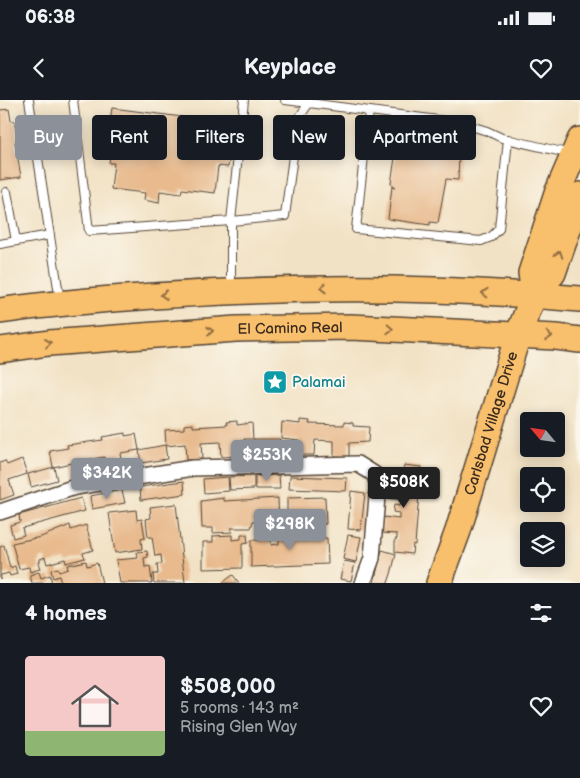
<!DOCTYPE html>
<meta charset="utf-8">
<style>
:root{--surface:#171b24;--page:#242831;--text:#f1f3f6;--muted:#9ea1a6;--line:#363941;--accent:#8c9099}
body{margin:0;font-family:"Balsamiq Sans",sans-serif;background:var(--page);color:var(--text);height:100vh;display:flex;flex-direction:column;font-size:19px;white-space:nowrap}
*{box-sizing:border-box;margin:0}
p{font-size:16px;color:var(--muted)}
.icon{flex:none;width:28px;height:28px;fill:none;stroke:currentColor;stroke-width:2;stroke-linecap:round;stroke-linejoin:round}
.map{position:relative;height:483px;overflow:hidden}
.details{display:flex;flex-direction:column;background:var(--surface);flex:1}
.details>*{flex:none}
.top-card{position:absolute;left:15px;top:15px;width:550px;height:45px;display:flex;gap:10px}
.needle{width:32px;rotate:299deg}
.tools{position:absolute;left:520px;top:312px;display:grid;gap:10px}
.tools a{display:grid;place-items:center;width:45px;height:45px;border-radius:5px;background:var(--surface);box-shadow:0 2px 12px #0003;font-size:25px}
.price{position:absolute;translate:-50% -42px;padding:0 11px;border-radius:5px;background:var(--accent);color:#fff;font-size:16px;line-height:32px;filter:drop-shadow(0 1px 2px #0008)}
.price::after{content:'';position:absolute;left:50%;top:30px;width:15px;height:11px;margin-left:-8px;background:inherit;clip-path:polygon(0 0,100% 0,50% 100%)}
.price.active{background:#222;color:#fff}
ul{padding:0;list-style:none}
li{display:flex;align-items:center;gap:15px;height:125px;padding:0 25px}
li+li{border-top:1px solid var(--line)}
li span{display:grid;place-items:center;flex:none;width:140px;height:100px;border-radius:5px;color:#555}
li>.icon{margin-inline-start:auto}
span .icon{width:60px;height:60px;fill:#fffc;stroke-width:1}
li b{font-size:21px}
h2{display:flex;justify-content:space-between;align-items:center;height:60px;padding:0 25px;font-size:21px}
.pill{padding:0 18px;border-radius:5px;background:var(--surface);box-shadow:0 2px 12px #0003;font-size:18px;line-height:45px}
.pill.active{background:var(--accent);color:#fff}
.status{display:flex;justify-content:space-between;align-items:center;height:35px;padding:0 25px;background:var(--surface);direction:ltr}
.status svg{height:14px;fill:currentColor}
header{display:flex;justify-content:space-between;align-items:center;height:65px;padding:0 25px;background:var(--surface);font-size:22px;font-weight:700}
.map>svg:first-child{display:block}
.building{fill:#e8ba8d}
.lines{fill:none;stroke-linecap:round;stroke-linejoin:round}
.lane-casing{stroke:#564637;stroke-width:10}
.street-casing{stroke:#564637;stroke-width:18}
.primary-casing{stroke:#564637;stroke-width:28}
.lane{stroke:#fff;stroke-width:8}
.street{stroke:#fff;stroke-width:15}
.primary{stroke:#f8bf6c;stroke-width:25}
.oneway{stroke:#906d41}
.labels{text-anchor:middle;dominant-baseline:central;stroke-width:4;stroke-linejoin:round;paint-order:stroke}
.street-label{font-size:15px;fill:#3b2a1e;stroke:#fbf7ec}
.culture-label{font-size:15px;fill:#0d838f;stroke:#fbf7ec;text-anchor:start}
</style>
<div class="status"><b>06:38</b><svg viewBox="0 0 49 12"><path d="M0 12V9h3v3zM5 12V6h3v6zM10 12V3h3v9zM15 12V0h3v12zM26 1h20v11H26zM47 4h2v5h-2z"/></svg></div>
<header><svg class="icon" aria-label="back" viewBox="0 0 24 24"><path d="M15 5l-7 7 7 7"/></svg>Keyplace<svg class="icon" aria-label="heart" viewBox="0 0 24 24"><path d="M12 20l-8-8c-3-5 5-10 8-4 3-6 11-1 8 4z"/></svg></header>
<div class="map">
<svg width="580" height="483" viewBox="0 0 580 483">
<rect width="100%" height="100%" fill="#fbf7ec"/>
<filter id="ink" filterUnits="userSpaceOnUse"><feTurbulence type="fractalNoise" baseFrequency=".02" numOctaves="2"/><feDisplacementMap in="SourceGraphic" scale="10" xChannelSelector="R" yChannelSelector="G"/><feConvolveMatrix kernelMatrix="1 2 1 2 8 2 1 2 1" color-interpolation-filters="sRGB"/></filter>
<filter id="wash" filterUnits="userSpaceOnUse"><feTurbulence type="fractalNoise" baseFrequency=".0096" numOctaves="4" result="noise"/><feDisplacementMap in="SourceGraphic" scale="20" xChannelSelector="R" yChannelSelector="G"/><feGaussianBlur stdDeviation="1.12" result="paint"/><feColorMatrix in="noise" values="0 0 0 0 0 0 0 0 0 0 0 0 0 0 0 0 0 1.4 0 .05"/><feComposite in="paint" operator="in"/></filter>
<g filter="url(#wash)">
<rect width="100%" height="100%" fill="#f2e2c5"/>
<g id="blocks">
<g class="building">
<polygon points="112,8 229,23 225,54 230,55 228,67 218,66 215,93 182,89 181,94 160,91 159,103 144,100 145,93 111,89 114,63 109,63 113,36 108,36"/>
<polygon points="9,9 11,21 14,21 18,41 15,42 21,77 0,80 0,10"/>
<polygon points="400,27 423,30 422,37 451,41 449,54 459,55 458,80 446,79 438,123 430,122 430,125 388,119 392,87 395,88 391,83"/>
<polygon points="300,320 310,321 309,324 344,325 344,322 353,323 353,326 369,327 368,342 349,343 349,357 334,356 334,341 315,340 314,355 299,355 299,340 281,338 282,322 300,324"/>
<polygon points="237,321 237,325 252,323 253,339 244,339 244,341 235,341 237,356 221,357 220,342 201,343 202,359 186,360 185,344 166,346 165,330 184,329 184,325 193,324 193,327 227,325 226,322"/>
<polygon points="125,333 125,336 136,334 139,350 120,353 123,369 107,372 104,357 87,360 90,375 74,378 71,363 53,367 50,351 68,348 67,345 103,340 102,337"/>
<polygon points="254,339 280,339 281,352 254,353"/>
<polygon points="165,345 167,359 141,363 139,350"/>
<polygon points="22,359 27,374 9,380 14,395 0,400 0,363 5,361 7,365"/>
<polygon points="404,365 421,367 419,384 423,385 422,394 419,394 415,445 413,444 412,454 395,452 395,439 397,439 397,434 382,433 383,417 399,419 399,413 393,412 394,405 399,406 400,400 384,398 386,383 401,384 400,375 402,375"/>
<polygon points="54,367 57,380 31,387 28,374"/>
<polygon points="279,375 280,389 255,389 255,376"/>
<polygon points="254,376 254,389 230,390 229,377"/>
<polygon points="290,376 347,378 346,391 289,389"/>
<polygon points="228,377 229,391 204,393 203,379"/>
<polygon points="184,381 185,394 141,400 140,387"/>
<polygon points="122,390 125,403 92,409 90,396"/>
<polygon points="351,391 365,393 361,430 348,429"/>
<polygon points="325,397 326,424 316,424 317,430 298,430 298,426 288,427 288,430 281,430 281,422 287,421 287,398"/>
<polygon points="81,398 85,411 22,428 24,435 13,438 10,425 20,422 19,415"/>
<polygon points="224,398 224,401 278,398 279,425 269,426 270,431 260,431 259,421 253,421 251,428 231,428 232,432 213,433 213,428 202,428 201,401"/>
<polygon points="176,404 185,483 154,483 153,474 158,474 157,464 162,464 161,455 155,456 152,437 148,437 146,419 151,418 150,407"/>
<polygon points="136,410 137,420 142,419 145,438 141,439 142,449 115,453 109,413"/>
<polygon points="70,425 71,430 86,425 93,450 83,453 85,458 66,463 65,459 47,464 45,457 40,459 40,462 38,462 40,469 30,472 29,467 19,469 12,443 41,437"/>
<polygon points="298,433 317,433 317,438 327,438 328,464 251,467 251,440 261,440 260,434 271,434 271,445 279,444 279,437 298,437"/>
<polygon points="232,435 232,440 241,439 241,435 247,435 248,443 242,444 242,468 203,469 203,442 213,442 213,436"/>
<polygon points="348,435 361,437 356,462 343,459"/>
<polygon points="4,445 10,468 15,466 17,474 10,476 9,473 1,475 0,479 0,447"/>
<polygon points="382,450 396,454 391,474 388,483 374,483"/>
<polygon points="147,451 148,457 144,458 145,467 150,466 152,483 120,483 116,460 138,458 137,452"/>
<polygon points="86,461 87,466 97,463 102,483 61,483 59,476 53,478 51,470 58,468 59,472 68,469 67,465"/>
<polygon points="344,461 355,463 351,481 340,479"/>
<polygon points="39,472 41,478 50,475 52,483 32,483 30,475"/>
<polygon points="233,475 239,483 222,483"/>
</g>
</g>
</g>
<g filter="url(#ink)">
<use href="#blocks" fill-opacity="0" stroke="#564637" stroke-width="1"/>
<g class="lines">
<defs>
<g id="lane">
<polyline points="29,0 60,201"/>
<polyline points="73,0 89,131 231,121 244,0"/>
<polyline points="285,0 309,3"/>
<polyline points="369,11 356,129 481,141 491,137 499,129 508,39"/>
<polyline points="7,92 16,141"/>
<polyline points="0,144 50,135"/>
<polyline points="231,188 231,121 285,116 298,19 309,3 461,23 487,31 502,38 571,54"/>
</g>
<polyline id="street" points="0,412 75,387 193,368 358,364 374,374 378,384 372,458 363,483"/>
<g id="primary">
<polyline points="534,195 531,173 558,91 580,40"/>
<path d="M0,211C51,203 102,200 154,196C296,186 438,186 580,199"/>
<path id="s1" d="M0,250L49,243L236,229L351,227L556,237L580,240"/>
<path id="s2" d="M439,483L458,431L518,235L534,195L553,173L580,95"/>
</g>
</defs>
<use href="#lane" class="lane-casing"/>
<use href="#street" class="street-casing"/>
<use href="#primary" class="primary-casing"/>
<use href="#lane" class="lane"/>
<use href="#street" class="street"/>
<use href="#primary" class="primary"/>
</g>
<defs><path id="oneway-chevron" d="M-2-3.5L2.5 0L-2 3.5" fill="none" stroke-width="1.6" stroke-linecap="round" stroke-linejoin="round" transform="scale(1.25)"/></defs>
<g class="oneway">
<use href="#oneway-chevron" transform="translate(559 154) rotate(-71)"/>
<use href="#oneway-chevron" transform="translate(323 188) rotate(179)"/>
<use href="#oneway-chevron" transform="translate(485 193) rotate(-178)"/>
<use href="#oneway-chevron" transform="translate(164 195) rotate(176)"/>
<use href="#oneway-chevron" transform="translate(390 229) rotate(3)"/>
<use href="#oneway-chevron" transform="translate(210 231) rotate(-4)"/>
<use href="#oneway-chevron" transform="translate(549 236) rotate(3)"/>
<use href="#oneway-chevron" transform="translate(48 243) rotate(-7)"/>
</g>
</g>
<defs>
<symbol id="sight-square" viewBox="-11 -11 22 22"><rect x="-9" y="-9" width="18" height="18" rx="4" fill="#0f9aa8" stroke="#fbf7ec"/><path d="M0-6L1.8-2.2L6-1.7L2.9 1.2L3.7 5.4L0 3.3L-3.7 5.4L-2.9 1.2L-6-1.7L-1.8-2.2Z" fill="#fff"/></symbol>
</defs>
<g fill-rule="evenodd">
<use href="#sight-square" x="261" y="268" width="28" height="28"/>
</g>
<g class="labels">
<g class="street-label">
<text stroke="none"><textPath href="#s1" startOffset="291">El Camino Real</textPath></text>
<text stroke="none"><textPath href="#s2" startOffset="168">Carlsbad Village Drive</textPath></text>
</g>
<g class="culture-label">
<text x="292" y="282">Palamai</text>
</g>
</g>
</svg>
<div class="tools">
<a><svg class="needle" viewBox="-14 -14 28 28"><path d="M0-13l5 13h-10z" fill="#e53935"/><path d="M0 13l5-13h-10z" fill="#9ea1a6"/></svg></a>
<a><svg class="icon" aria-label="locate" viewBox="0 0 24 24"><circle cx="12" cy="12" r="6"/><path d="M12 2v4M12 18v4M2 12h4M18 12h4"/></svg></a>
<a><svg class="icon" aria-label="layers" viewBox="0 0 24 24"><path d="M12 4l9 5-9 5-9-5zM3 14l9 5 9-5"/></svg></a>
</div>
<b class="price" style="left:267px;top:382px">$253K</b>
<b class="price" style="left:107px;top:400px">$342K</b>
<b class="price active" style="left:404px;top:409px">$508K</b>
<b class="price" style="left:290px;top:451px">$298K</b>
<div class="top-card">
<a class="pill active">Buy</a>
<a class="pill">Rent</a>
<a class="pill">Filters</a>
<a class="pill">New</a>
<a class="pill">Apartment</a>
</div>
</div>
<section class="details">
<h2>4 homes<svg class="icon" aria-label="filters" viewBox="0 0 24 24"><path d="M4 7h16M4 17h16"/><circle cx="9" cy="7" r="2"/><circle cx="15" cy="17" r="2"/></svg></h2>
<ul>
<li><span style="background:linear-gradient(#f6c9c9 75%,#8fb573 0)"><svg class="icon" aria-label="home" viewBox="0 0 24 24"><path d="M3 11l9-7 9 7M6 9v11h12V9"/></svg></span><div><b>$508,000</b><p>5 rooms · 143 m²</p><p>Rising Glen Way</p></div><svg class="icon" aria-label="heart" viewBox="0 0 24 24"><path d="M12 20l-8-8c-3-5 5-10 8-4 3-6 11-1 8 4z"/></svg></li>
</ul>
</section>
